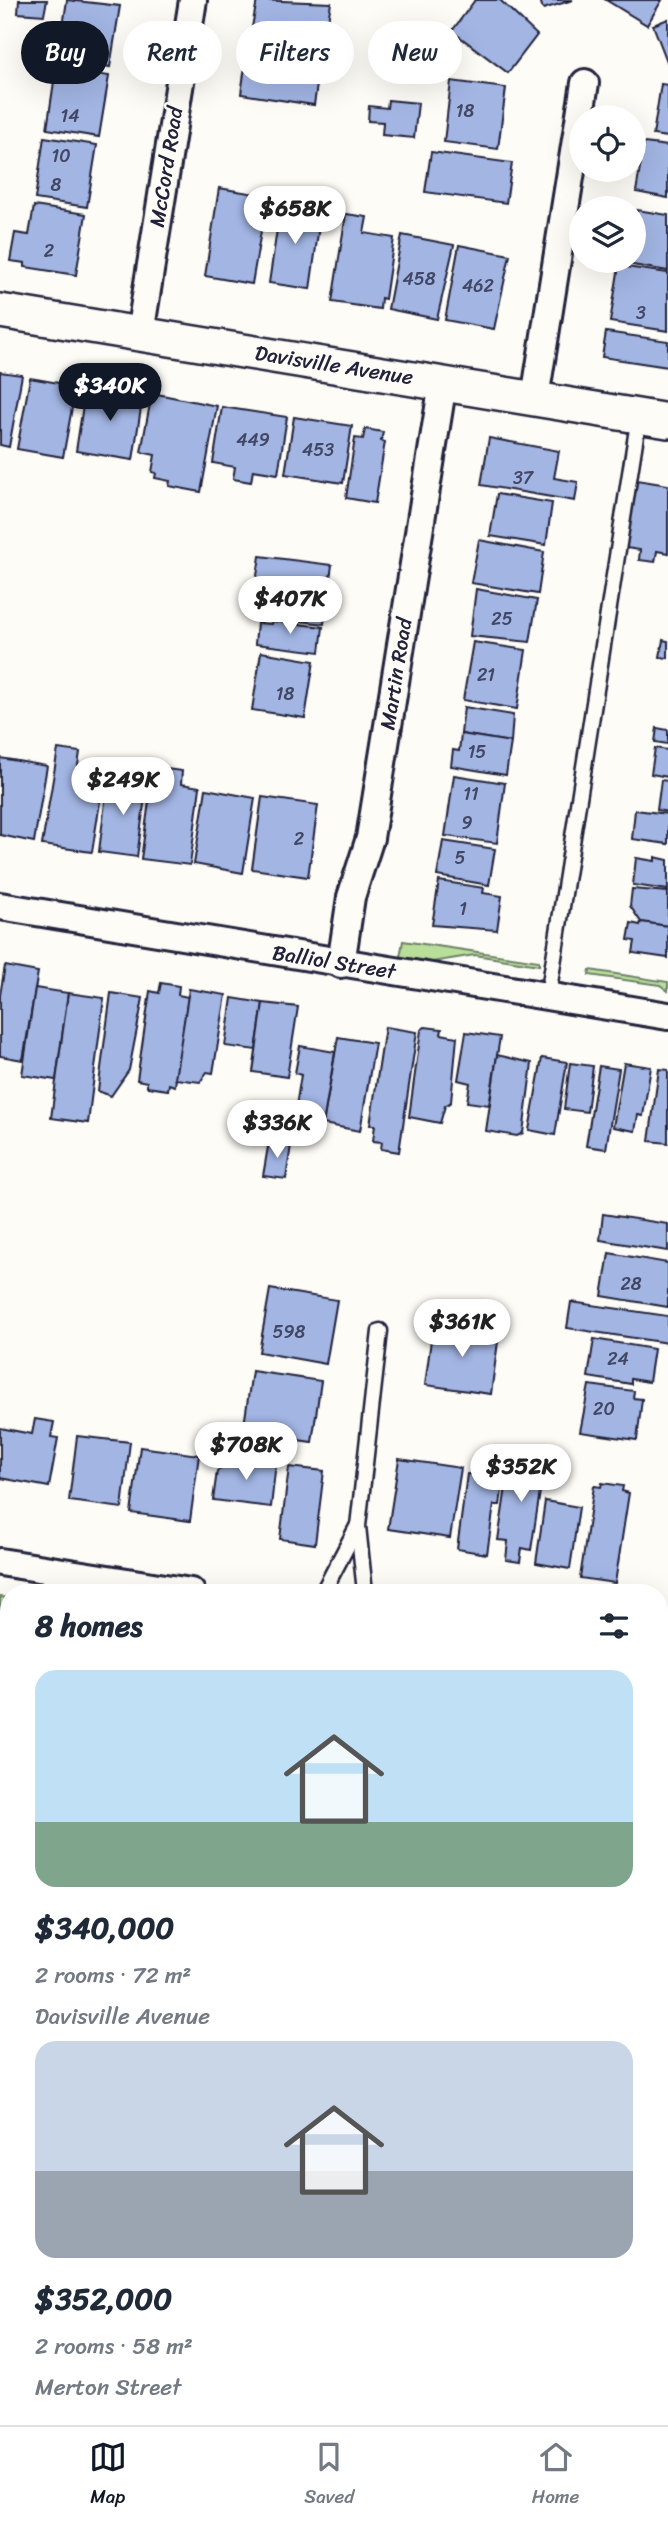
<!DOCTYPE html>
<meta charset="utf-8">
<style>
:root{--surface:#fff;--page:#f6f6f7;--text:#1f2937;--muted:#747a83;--line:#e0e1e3;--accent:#111827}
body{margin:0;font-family:Sriracha,sans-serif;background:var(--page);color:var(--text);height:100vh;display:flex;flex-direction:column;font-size:26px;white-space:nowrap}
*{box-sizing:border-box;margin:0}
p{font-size:23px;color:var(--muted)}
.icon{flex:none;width:38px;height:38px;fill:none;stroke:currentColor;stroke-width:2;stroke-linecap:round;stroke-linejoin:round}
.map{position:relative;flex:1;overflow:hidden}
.details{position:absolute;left:0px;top:1584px;width:668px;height:842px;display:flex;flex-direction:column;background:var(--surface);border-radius:28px 28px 0 0;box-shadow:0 7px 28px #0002}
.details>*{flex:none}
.hud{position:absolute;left:21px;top:21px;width:626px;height:63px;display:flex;gap:14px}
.buttons{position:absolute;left:569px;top:105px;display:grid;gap:14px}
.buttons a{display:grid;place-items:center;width:77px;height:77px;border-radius:50%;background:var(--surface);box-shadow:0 7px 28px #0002;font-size:35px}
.price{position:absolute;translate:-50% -60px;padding:0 16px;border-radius:24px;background:#fff;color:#222;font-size:23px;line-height:46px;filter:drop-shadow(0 2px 4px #0008)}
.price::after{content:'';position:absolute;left:50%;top:42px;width:21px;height:16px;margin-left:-10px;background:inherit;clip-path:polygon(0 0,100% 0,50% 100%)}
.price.on{background:var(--accent);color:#fff}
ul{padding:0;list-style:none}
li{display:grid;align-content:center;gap:14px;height:371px;padding:0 35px}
li span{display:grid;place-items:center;height:217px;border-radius:21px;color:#555}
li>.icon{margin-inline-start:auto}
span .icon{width:126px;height:126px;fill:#fffc;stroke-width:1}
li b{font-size:30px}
h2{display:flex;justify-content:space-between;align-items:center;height:84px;padding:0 35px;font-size:30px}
.pill{padding:0 24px;border-radius:32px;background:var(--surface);box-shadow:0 7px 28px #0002;font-size:24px;line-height:63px}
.pill.on{background:var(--accent);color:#fff}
.tabs{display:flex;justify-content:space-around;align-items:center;height:98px;border-top:2px solid var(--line);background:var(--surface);font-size:19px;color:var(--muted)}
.tabs a{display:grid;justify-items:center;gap:4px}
.tabs .on{color:var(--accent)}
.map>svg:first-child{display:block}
.green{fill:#b8de99;stroke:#6d806a;stroke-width:2}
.building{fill:#a2b5e3;stroke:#22223b;stroke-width:2}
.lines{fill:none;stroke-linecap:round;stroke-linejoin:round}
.service-casing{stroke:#22223b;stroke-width:19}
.minor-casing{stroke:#22223b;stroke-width:32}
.tertiary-casing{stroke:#22223b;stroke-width:38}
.service{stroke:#fdfcf7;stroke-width:14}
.minor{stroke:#fdfcf7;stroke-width:26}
.tertiary{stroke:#fdfcf7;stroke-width:33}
.labels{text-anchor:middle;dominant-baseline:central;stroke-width:5;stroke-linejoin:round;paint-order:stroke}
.number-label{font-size:18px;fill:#424765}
.street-label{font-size:21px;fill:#22223b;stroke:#fdfcf7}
</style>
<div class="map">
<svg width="668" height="2425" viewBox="0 0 668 2425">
<rect width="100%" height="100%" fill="#fdfcf7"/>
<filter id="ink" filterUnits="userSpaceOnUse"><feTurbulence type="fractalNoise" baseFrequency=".0143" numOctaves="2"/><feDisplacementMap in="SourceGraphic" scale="14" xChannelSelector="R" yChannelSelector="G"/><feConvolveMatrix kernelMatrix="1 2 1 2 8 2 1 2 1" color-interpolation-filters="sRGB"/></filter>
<g filter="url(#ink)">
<g class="green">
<polygon points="403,941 539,961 539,965 475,955 432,962 400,957"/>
<polygon points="590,970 668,982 668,991 660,985 589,975"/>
<polygon points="0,1597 9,1598 9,2417 660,2417 660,1976 668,1977 668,2425 0,2425"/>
</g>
<g class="building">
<polygon points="19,0 47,0 44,15 18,13"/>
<polygon points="67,0 120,6 110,67 58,59"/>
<polygon points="257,0 331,3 323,50 250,38"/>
<polygon points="475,0 500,0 537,35 508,73 452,31"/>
<polygon points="540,0 573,0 543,9"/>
<polygon points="606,0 662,0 647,25"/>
<polygon points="668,19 668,64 653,25"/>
<polygon points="248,46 321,57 314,105 241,94"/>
<polygon points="56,68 109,76 99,137 47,129"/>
<polygon points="451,81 506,88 498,149 444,142"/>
<polygon points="661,84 668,85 668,137 653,135"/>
<polygon points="388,100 418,103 414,138 382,135 383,122 368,121 369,106 387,108"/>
<polygon points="44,137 97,145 87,207 35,199"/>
<polygon points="644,143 668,146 668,198 636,192"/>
<polygon points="431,152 512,163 506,203 425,192"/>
<polygon points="219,188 267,196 252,284 205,276"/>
<polygon points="288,198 314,202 312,218 320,219 310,289 269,283 279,216 285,217"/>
<polygon points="34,206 86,214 76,275 25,267 25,263 10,261 15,233 29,235"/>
<polygon points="637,210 668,215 668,271 627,264 634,261"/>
<polygon points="346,214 367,217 364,233 394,238 385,299 381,298 380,309 332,302"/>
<polygon points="402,235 454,245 437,319 388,309"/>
<polygon points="459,245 510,255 494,329 445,320"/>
<polygon points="619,266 668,273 668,331 610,322"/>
<polygon points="606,332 668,341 668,367 602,357"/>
<polygon points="0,372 22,375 9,447 0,445"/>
<polygon points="30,378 76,386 63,457 17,449"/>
<polygon points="86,386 143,395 133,460 76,451"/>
<polygon points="152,393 217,406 201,492 169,486 170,481 155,478 156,473 152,472 155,455 141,452"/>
<polygon points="222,407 287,417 278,474 253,470 251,482 233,479 235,467 213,463"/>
<polygon points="294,417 352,426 343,483 285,474"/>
<polygon points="365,429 383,432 381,441 385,442 375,503 346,498 355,438 363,439"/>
<polygon points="489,438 559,451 554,478 578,482 575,501 481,485"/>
<polygon points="637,480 668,485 668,553 657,551 655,562 639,560 640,550 626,548"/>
<polygon points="497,494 552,503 546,545 490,536"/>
<polygon points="479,540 544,552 538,594 471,583"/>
<polygon points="260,556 332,565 328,593 256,582"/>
<polygon points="271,586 297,589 296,596 327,600 324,624 267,617"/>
<polygon points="476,589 537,600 530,642 470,636"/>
<polygon points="272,621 323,627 320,652 255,644 257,623 271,624"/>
<polygon points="663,640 668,641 668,658 660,657"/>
<polygon points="473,642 526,650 517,709 463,700"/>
<polygon points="261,652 314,661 305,718 252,710"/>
<polygon points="464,707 513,715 511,742 461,734"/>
<polygon points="657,728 668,730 668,744 655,742"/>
<polygon points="461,734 511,742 506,775 451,766 453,750 459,751"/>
<polygon points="655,748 668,750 668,777 651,774"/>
<polygon points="58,749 80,752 77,772 104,777 92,852 42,845"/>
<polygon points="0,758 47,766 34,842 0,835"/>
<polygon points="159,768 182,771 181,784 200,787 190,865 141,859 152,780 157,781"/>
<polygon points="454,775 505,783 497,843 445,836"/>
<polygon points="108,777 147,782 137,857 99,852"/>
<polygon points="661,780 668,781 668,812 657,810"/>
<polygon points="206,789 255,798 243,873 194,864"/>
<polygon points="262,797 318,805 308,877 252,869"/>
<polygon points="635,810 668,814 668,844 632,839"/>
<polygon points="443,841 495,849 489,885 437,876"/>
<polygon points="655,857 668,860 668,890 633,885 636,858 655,861"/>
<polygon points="439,881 484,888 483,893 502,896 497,930 432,925"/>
<polygon points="632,889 668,892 668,926 641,922 630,906"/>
<polygon points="641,922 668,926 668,958 633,953 635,941 628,940 631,923 640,925"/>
<polygon points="5,966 38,972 23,1060 0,1056 0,995"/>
<polygon points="161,983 179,986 178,995 188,997 175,1086 169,1084 168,1090 147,1087 147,1082 137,1080 150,991 159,993"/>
<polygon points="35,988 68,993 56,1080 22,1075"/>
<polygon points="189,989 226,995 213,1073 207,1072 200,1082 175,1079"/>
<polygon points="68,993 104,998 88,1123 51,1118"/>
<polygon points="111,993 143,998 129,1070 111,1096 98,1091"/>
<polygon points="232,998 263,1003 256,1050 225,1046"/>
<polygon points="263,1003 298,1007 287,1077 253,1072"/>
<polygon points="385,1027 417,1032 399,1152 381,1149 382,1142 373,1141 375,1125 370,1125"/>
<polygon points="425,1027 442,1029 441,1034 457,1037 451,1102 445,1106 440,1123 409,1117 421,1030"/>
<polygon points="466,1032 500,1037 489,1105 467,1102 470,1083 458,1080"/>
<polygon points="338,1037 375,1043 360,1131 323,1124"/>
<polygon points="300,1046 335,1052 323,1124 294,1119 301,1075 295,1073"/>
<polygon points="497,1055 532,1063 523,1133 517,1136 486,1131"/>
<polygon points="542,1058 567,1062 555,1135 529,1130"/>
<polygon points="570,1063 593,1066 587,1112 564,1109"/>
<polygon points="624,1063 651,1067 643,1116 638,1115 635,1131 613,1127"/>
<polygon points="599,1066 619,1069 606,1149 586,1146"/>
<polygon points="659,1069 668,1070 668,1143 649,1141"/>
<polygon points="269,1141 291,1145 286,1179 263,1176"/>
<polygon points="603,1214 668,1224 668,1251 600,1240"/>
<polygon points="609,1253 668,1263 668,1307 602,1296"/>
<polygon points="270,1289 337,1300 326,1364 259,1352"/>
<polygon points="571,1302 668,1316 668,1343 567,1328"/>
<polygon points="433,1325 499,1334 491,1394 425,1385"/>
<polygon points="594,1339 654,1349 649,1382 631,1379 631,1384 588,1377"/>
<polygon points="252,1371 321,1381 312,1442 243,1432"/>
<polygon points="589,1385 634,1391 633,1398 642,1399 637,1440 580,1432"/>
<polygon points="35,1419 54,1422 51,1437 58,1438 49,1487 0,1478 0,1428 32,1434"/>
<polygon points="77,1436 130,1442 122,1508 69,1501"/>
<polygon points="140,1447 199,1455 190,1521 131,1513"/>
<polygon points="511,1454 545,1459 531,1550 522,1548 520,1562 506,1560 508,1541 498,1540"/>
<polygon points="236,1457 276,1462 271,1507 213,1500 217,1471"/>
<polygon points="399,1459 461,1468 450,1538 388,1529"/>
<polygon points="482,1464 505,1467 500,1505 494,1505 487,1554 457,1549 467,1474 480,1475"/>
<polygon points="289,1467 324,1471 315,1544 280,1539"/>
<polygon points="602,1483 623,1486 622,1491 629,1493 615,1583 580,1578 594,1486 601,1487"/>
<polygon points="545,1501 579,1507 570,1569 536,1563"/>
<polygon points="668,1792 668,1844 660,1843"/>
</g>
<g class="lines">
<defs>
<g id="service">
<polyline points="548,996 639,416"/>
<polyline points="323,1592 357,1527"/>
<polyline points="365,1592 358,1526 380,1331"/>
<polyline points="0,2160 9,2162"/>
<polyline points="660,2250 668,2251"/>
<polyline points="442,2425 444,2417"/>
</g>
<g id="minor">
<polyline points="140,334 193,0"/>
<polyline points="535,398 585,83"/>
<polyline points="0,906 668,1016"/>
<polyline points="341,964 351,897 370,838 443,383"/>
<polyline points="0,1562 191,1592"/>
<polyline points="660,1666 668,1668"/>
</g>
<polyline id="tertiary" points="0,311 668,421"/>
</defs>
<use href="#service" class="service-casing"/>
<use href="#minor" class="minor-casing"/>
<use href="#tertiary" class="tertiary-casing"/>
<use href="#service" class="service"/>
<use href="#minor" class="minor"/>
<use href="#tertiary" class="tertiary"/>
</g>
</g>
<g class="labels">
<g class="number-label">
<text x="465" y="111">18</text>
<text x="70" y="116">14</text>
<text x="61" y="156">10</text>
<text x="56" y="185">8</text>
<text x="49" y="251">2</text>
<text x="419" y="279">458</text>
<text x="478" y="286">462</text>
<text x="641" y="313">3</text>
<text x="253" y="440">449</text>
<text x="318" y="450">453</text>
<text x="523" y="478">37</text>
<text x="502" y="619">25</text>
<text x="486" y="675">21</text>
<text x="285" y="694">18</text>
<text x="477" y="752">15</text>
<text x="471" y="794">11</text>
<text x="467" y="823">9</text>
<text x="299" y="839">2</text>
<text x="460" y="858">5</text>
<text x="463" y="909">1</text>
<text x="631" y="1284">28</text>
<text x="289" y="1332">598</text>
<text x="618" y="1359">24</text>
<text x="604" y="1409">20</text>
</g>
<g class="street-label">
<text transform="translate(166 167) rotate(-81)">McCord Road</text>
<text transform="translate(334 365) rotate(9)">Davisville Avenue</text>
<text transform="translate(396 674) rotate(-81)">Martin Road</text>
<text transform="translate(334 962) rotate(9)">Balliol Street</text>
</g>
</g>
</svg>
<div class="buttons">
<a><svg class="icon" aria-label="locate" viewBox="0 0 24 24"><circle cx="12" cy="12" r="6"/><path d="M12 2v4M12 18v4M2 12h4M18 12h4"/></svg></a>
<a><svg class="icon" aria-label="layers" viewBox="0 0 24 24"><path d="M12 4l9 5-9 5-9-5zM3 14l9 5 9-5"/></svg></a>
</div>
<b class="price" style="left:295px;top:246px">$658K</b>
<b class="price on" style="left:110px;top:423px">$340K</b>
<b class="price" style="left:290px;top:636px">$407K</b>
<b class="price" style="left:123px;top:817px">$249K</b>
<b class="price" style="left:277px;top:1160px">$336K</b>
<b class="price" style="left:462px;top:1359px">$361K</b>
<b class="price" style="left:246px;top:1482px">$708K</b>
<b class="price" style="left:521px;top:1504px">$352K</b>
<div class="hud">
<a class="pill on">Buy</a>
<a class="pill">Rent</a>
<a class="pill">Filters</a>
<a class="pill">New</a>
</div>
<section class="details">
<h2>8 homes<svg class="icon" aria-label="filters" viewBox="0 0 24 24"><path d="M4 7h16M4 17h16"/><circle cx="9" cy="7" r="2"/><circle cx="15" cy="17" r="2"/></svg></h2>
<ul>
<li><span style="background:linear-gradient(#bfe0f5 70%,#7fa58c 0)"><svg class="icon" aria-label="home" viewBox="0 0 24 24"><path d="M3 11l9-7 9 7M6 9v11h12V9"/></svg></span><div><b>$340,000</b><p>2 rooms · 72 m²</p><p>Davisville Avenue</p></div></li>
<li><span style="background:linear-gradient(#c9d6e8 60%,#9aa5b1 0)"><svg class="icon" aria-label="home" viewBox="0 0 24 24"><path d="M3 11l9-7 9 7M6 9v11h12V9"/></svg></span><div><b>$352,000</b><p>2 rooms · 58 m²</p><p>Merton Street</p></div></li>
</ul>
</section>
</div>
<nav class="tabs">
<a class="on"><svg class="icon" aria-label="map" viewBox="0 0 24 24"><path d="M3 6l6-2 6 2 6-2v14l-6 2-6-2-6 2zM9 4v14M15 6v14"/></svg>Map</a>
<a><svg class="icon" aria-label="saved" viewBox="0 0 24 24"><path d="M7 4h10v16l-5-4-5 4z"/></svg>Saved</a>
<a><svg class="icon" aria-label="home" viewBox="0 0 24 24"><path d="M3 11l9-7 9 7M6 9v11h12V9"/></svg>Home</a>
</nav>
